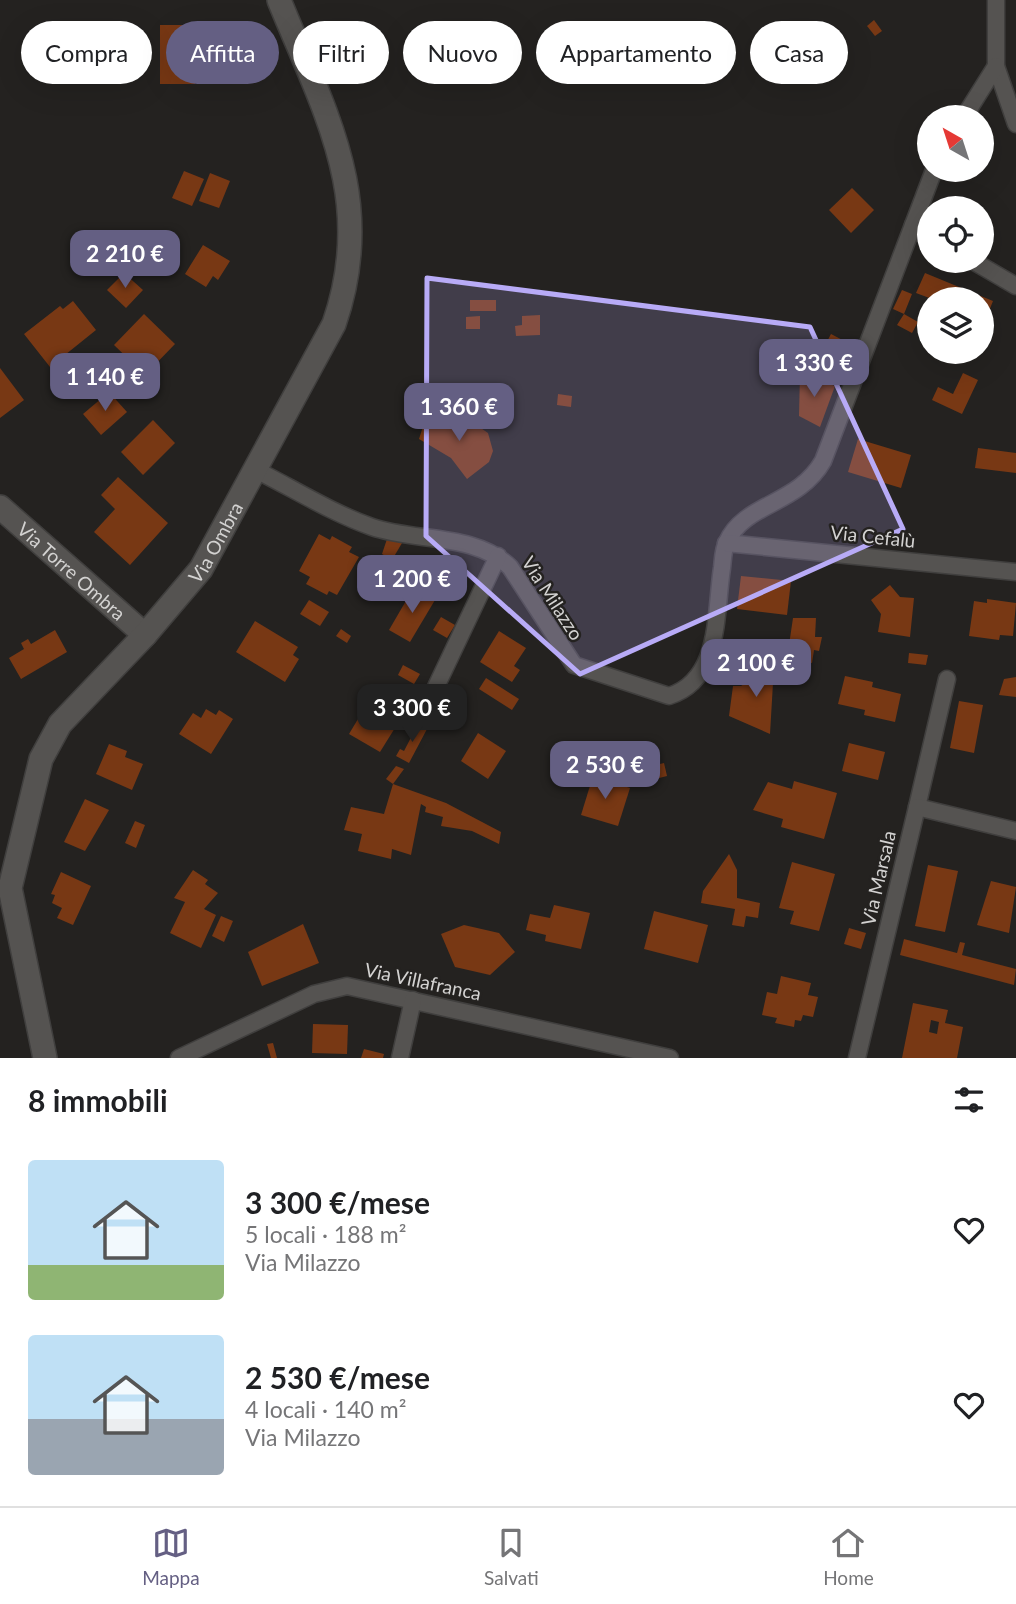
<!DOCTYPE html>
<html lang="it">
<meta charset="utf-8">
<style>
:root{--surface:#fff;--page:#f6f6f6;--text:#202124;--muted:#757577;--line:#e0e0e0;--accent:#645f83}
body{margin:0;font-family:Lato,sans-serif;background:var(--page);color:var(--text);height:100vh;display:flex;flex-direction:column;font-size:26px;white-space:nowrap}
*{box-sizing:border-box;margin:0}
p{font-size:23px;color:var(--muted)}
.icon{flex:none;width:38px;height:38px;fill:none;stroke:currentColor;stroke-width:2;stroke-linecap:round;stroke-linejoin:round}
.map{position:relative;height:1058px;overflow:hidden}
.details{display:flex;flex-direction:column;background:var(--surface);flex:1}
.details>*{flex:none}
.hud{position:absolute;left:21px;top:21px;width:975px;height:63px;display:flex;gap:14px}
.needle{width:46px;rotate:321deg}
.controls{position:absolute;left:917px;top:105px;display:grid;gap:14px}
.controls a{display:grid;place-items:center;width:77px;height:77px;border-radius:50%;background:var(--surface);box-shadow:0 7px 28px #0002;font-size:35px}
.price{position:absolute;translate:-50% -60px;padding:0 16px;border-radius:14px;background:var(--accent);color:#fff;font-size:23px;line-height:46px;filter:drop-shadow(0 2px 4px #0008)}
.price::after{content:'';position:absolute;left:50%;top:42px;width:21px;height:16px;margin-left:-10px;background:inherit;clip-path:polygon(0 0,100% 0,50% 100%)}
.price.on{background:#222;color:#fff}
ul{padding:0;list-style:none}
li{display:flex;align-items:center;gap:21px;height:175px;padding:0 28px}
li span{display:grid;place-items:center;flex:none;width:196px;height:140px;border-radius:7px;color:#555}
li>.icon{margin-inline-start:auto}
span .icon{width:84px;height:84px;fill:#fffc;stroke-width:1}
li b{font-size:30px}
h2{display:flex;justify-content:space-between;align-items:center;height:84px;padding:0 28px;font-size:30px}
.chip{padding:0 24px;border-radius:32px;background:var(--surface);box-shadow:0 7px 28px #0002;font-size:24px;line-height:63px}
.chip.on{background:var(--accent);color:#fff}
.tab-bar{display:flex;justify-content:space-around;align-items:center;height:98px;border-top:2px solid var(--line);background:var(--surface);font-size:19px;color:var(--muted)}
.tab-bar a{display:grid;justify-items:center;gap:4px}
.tab-bar .on{color:var(--accent)}
.map>svg:first-child{display:block}
.building{fill:#783814;fill-rule:evenodd}
.lines{fill:none;stroke-linecap:round;stroke-linejoin:round}
.street-casing{stroke:#403f3e;stroke-width:19}
.secondary-casing{stroke:#403f3e;stroke-width:26}
.street{stroke:#555351;stroke-width:16}
.secondary{stroke:#555351;stroke-width:23}
.marked{fill:#b8abf7;fill-opacity:0.2;stroke:#b8abf7;stroke-width:5;stroke-linejoin:round}
.labels{text-anchor:middle;dominant-baseline:central;stroke-width:5;stroke-linejoin:round;paint-order:stroke}
.street-label{font-size:19px;fill:#d3d2d1;stroke:#242220}
</style>
<div class="map">
<svg width="1016" height="1058" viewBox="0 0 1016 1058">
<rect width="100%" height="100%" fill="#242220"/>
<g class="building">
<polygon points="874,20 882,31 875,36 867,26"/>
<rect x="160" y="25" width="35" height="59"/>
<polygon points="184,171 204,179 192,206 172,198"/>
<polygon points="210,173 230,181 219,208 199,201"/>
<polygon points="852,188 874,210 851,233 829,210"/>
<polygon points="203,245 230,261 218,280 213,276 206,287 185,274"/>
<polygon points="124,273 143,290 126,308 107,290"/>
<polygon points="925,273 993,301 985,321 982,320 982,299 932,299 916,293"/>
<polygon points="902,290 912,294 904,314 918,322 912,333 897,325 904,314 893,309"/>
<rect x="470" y="300" width="26" height="11"/>
<polygon points="73,301 96,330 50,367 24,334 60,306 63,309"/>
<polygon points="144,314 175,344 145,375 114,345"/>
<polygon points="540,315 540,335 516,336 515,326 522,325 522,316"/>
<polygon points="480,316 480,329 466,329 466,317"/>
<polygon points="831,334 852,345 845,358 824,347"/>
<polygon points="0,368 24,400 0,418"/>
<polygon points="800,373 835,386 820,427 799,416"/>
<polygon points="963,373 978,380 962,414 932,400 938,387 953,394"/>
<polygon points="109,392 127,412 101,435 83,414"/>
<polygon points="558,394 572,396 571,407 557,405"/>
<polygon points="426,417 475,424 488,433 493,451 489,462 467,479 451,458 419,439"/>
<polygon points="153,420 175,443 143,475 121,452"/>
<polygon points="858,439 911,455 901,488 848,472"/>
<polygon points="978,448 1016,453 1016,473 975,468"/>
<polygon points="118,477 168,523 130,565 94,532 115,509 101,495"/>
<polygon points="319,534 330,540 332,536 352,547 349,552 359,557 337,595 329,591 327,595 306,584 310,577 299,571"/>
<polygon points="387,539 402,543 392,560 382,554"/>
<polygon points="741,576 791,581 787,615 737,609"/>
<polygon points="890,585 900,597 914,598 910,637 878,632 881,614 871,600"/>
<polygon points="414,587 435,600 410,642 389,630"/>
<polygon points="987,599 1016,603 1013,636 1000,635 999,640 969,636 974,601 987,603"/>
<polygon points="309,600 329,612 320,626 300,614"/>
<polygon points="441,617 455,625 447,638 433,630"/>
<polygon points="793,618 816,618 815,637 822,637 819,651 814,650 812,663 799,661 801,648 789,645"/>
<polygon points="255,621 298,647 293,655 299,659 285,682 236,652"/>
<polygon points="341,629 351,636 347,643 336,636"/>
<polygon points="55,630 67,652 21,679 9,658 24,649 21,643 28,639 31,644"/>
<polygon points="499,631 526,648 514,666 520,670 512,682 480,662"/>
<polygon points="909,653 928,655 926,665 908,663"/>
<polygon points="403,665 420,674 414,684 398,675"/>
<polygon points="754,669 785,671 784,684 773,683 770,734 729,716 733,686 741,686 750,680"/>
<polygon points="845,676 873,682 872,687 901,694 895,722 864,715 865,710 838,704"/>
<polygon points="1016,677 1016,697 999,695 1004,679"/>
<polygon points="486,678 519,699 512,710 479,689"/>
<polygon points="959,701 983,705 974,753 950,748"/>
<polygon points="367,704 398,723 380,752 349,734"/>
<polygon points="206,709 216,715 219,710 233,719 211,754 179,734 193,713 201,718"/>
<polygon points="418,724 427,729 409,763 396,756 400,749 404,751"/>
<polygon points="478,733 506,751 488,779 461,761"/>
<polygon points="849,743 885,752 878,780 842,771"/>
<polygon points="109,744 127,751 125,757 143,764 132,790 96,774"/>
<polygon points="664,763 667,776 636,784 639,769"/>
<polygon points="396,766 404,769 393,784 386,779"/>
<polygon points="593,776 630,788 618,826 581,815"/>
<polygon points="794,781 837,793 824,839 781,827 783,819 753,810 768,782 792,789"/>
<polygon points="393,784 446,803 501,832 499,844 472,831 441,826 443,817 425,812 426,807 421,804 411,855 392,849 391,859 358,851 362,834 344,830 351,807 384,814"/>
<polygon points="85,799 109,810 85,851 64,842"/>
<polygon points="135,821 145,825 136,848 125,843"/>
<polygon points="729,854 737,870 737,898 760,903 758,918 746,916 744,927 732,925 735,909 701,903 703,891"/>
<polygon points="792,862 835,874 819,931 790,924 794,911 779,908"/>
<polygon points="928,865 958,871 945,932 915,926"/>
<polygon points="193,870 208,880 205,884 218,893 204,909 216,915 201,948 170,933 185,902 174,898"/>
<polygon points="61,872 91,886 73,925 57,918 62,908 52,903 55,895 51,894"/>
<polygon points="991,881 1016,887 1009,933 977,925"/>
<polygon points="554,905 590,913 581,949 545,941 546,935 526,930 530,914 550,918"/>
<polygon points="654,911 708,925 698,963 644,949"/>
<polygon points="221,916 233,921 224,942 212,936"/>
<polygon points="303,924 319,963 262,986 248,952"/>
<polygon points="464,925 499,933 515,952 490,975 455,967 441,934"/>
<polygon points="849,928 866,933 861,949 844,944"/>
<polygon points="904,939 957,953 960,942 965,943 962,955 1016,969 1014,985 900,955"/>
<polygon points="781,976 811,983 808,995 818,997 813,1017 803,1015 801,1021 795,1020 794,1027 775,1023 777,1018 762,1015 767,992 777,994"/>
<path d="M913,1003L948,1010L945,1023L963,1027L957,1058H902ZM931,1020L939,1022L937,1034L929,1032Z"/>
<polygon points="313,1024 348,1025 347,1054 312,1053"/>
<polygon points="273,1043 277,1058 271,1058 267,1044"/>
<polygon points="364,1049 384,1054 383,1058 361,1058"/>
</g>
<g class="lines">
<defs>
<g id="street">
<polyline points="996,0 996,66 1016,124"/>
<polyline points="964,117 996,66"/>
<polyline points="913,225 929,234"/>
<polyline points="973,261 1016,286"/>
<path d="M256,470C294,489 332,513 372,527C416,542 475,533 510,567L574,665L669,696C721,680 715,613 722,568C723,560 723,549 727,542C744,503 798,505 823,461L934,170"/>
<polyline points="726,543 1016,572"/>
<polyline points="434,691 498,556"/>
<polyline points="917,807 947,679"/>
<polyline points="179,1058 314,994 347,986 670,1058"/>
<polyline points="400,1058 413,1000"/>
<polyline points="857,1058 917,807 1016,831"/>
</g>
<g id="secondary">
<path id="s1" d="M0,507L145,635"/>
<path id="s2" d="M45,1058L10,888L41,759L60,724L145,635L201,569L334,324C377,200 325,113 279,0"/>
</g>
</defs>
<use href="#street" class="street-casing"/>
<use href="#secondary" class="secondary-casing"/>
<use href="#street" class="street"/>
<use href="#secondary" class="secondary"/>
</g>
<path class="marked" d="M427,278L810,327L903,529L580,674L426,536Z"/>
<g class="labels">
<g class="street-label">
<text transform="translate(873 536) rotate(6)">Via Cefalù</text>
<text stroke="none"><textPath href="#s2" startOffset="586">Via Ombra</textPath></text>
<text stroke="none"><textPath href="#s1" startOffset="96">Via Torre Ombra</textPath></text>
<text transform="translate(553 598) rotate(57)">Via Milazzo</text>
<text transform="translate(878 878) rotate(-77)">Via Marsala</text>
<text transform="translate(423 981) rotate(12)">Via Villafranca</text>
</g>
</g>
</svg>
<div class="controls">
<a><svg class="needle" viewBox="-14 -14 28 28"><path d="M0-13l5 13h-10z" fill="#e53935"/><path d="M0 13l5-13h-10z" fill="#757577"/></svg></a>
<a><svg class="icon" aria-label="locate" viewBox="0 0 24 24"><circle cx="12" cy="12" r="6"/><path d="M12 2v4M12 18v4M2 12h4M18 12h4"/></svg></a>
<a><svg class="icon" aria-label="layers" viewBox="0 0 24 24"><path d="M12 4l9 5-9 5-9-5zM3 14l9 5 9-5"/></svg></a>
</div>
<b class="price" style="left:125px;top:290px">2 210 €</b>
<b class="price" style="left:814px;top:399px">1 330 €</b>
<b class="price" style="left:105px;top:413px">1 140 €</b>
<b class="price" style="left:459px;top:443px">1 360 €</b>
<b class="price" style="left:412px;top:615px">1 200 €</b>
<b class="price" style="left:756px;top:699px">2 100 €</b>
<b class="price on" style="left:412px;top:744px">3 300 €</b>
<b class="price" style="left:605px;top:801px">2 530 €</b>
<div class="hud">
<a class="chip">Compra</a>
<a class="chip on">Affitta</a>
<a class="chip">Filtri</a>
<a class="chip">Nuovo</a>
<a class="chip">Appartamento</a>
<a class="chip">Casa</a>
</div>
</div>
<section class="details">
<h2>8 immobili<svg class="icon" aria-label="filters" viewBox="0 0 24 24"><path d="M4 7h16M4 17h16"/><circle cx="9" cy="7" r="2"/><circle cx="15" cy="17" r="2"/></svg></h2>
<ul>
<li><span style="background:linear-gradient(#bfe0f5 75%,#8fb573 0)"><svg class="icon" aria-label="home" viewBox="0 0 24 24"><path d="M3 11l9-7 9 7M6 9v11h12V9"/></svg></span><div><b>3 300 €/mese</b><p>5 locali · 188 m²</p><p>Via Milazzo</p></div><svg class="icon" aria-label="heart" viewBox="0 0 24 24"><path d="M12 20l-8-8c-3-5 5-10 8-4 3-6 11-1 8 4z"/></svg></li>
<li><span style="background:linear-gradient(#bfe0f5 60%,#9aa5b1 0)"><svg class="icon" aria-label="home" viewBox="0 0 24 24"><path d="M3 11l9-7 9 7M6 9v11h12V9"/></svg></span><div><b>2 530 €/mese</b><p>4 locali · 140 m²</p><p>Via Milazzo</p></div><svg class="icon" aria-label="heart" viewBox="0 0 24 24"><path d="M12 20l-8-8c-3-5 5-10 8-4 3-6 11-1 8 4z"/></svg></li>
</ul>
</section>
<nav class="tab-bar">
<a class="on"><svg class="icon" aria-label="map" viewBox="0 0 24 24"><path d="M3 6l6-2 6 2 6-2v14l-6 2-6-2-6 2zM9 4v14M15 6v14"/></svg>Mappa</a>
<a><svg class="icon" aria-label="saved" viewBox="0 0 24 24"><path d="M7 4h10v16l-5-4-5 4z"/></svg>Salvati</a>
<a><svg class="icon" aria-label="home" viewBox="0 0 24 24"><path d="M3 11l9-7 9 7M6 9v11h12V9"/></svg>Home</a>
</nav>
